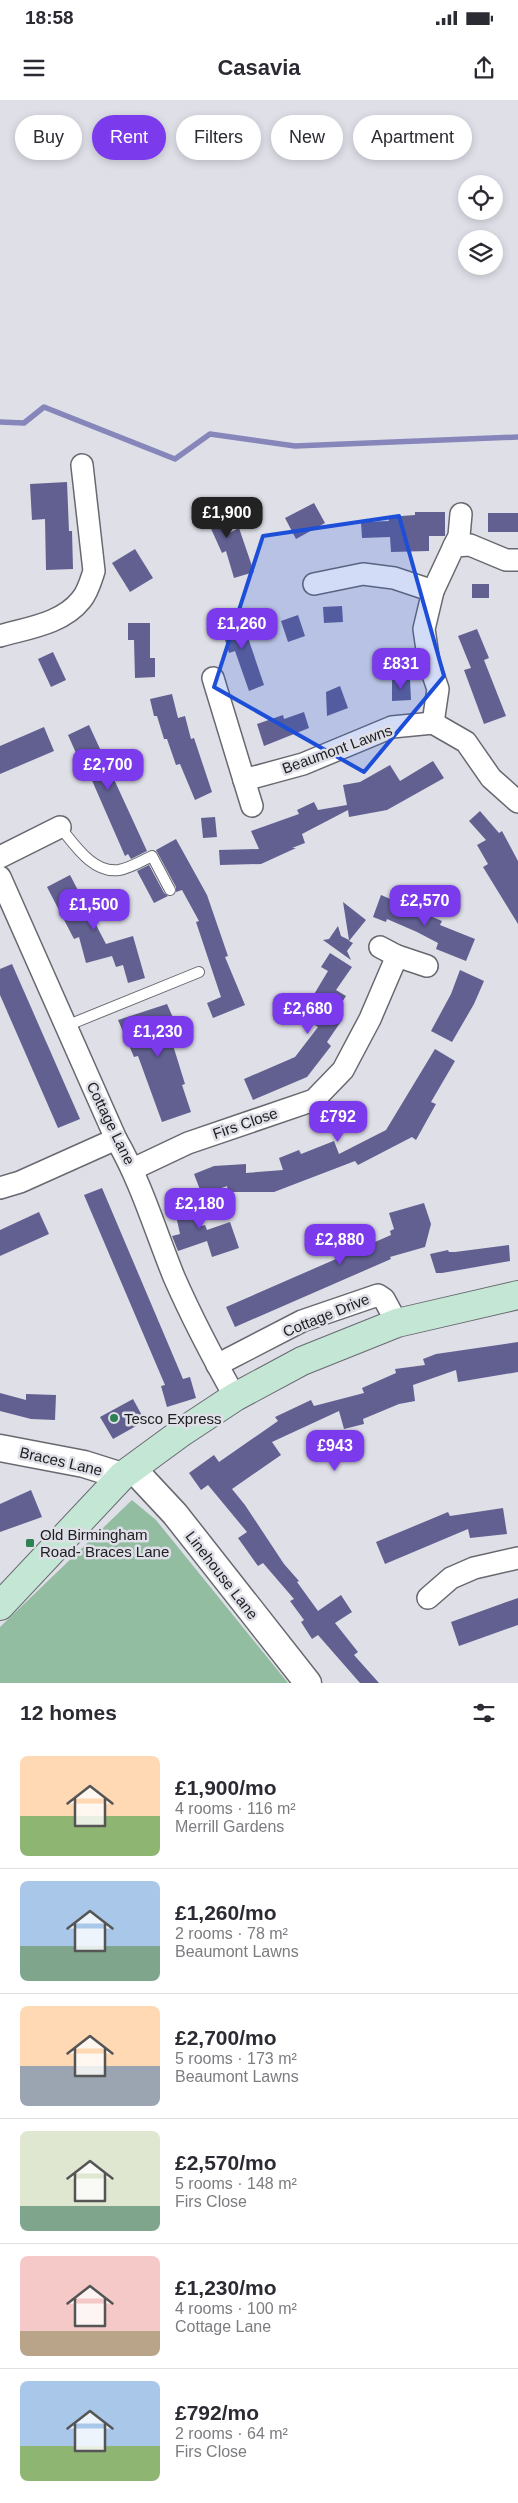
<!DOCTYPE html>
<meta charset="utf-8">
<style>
:root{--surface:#fff;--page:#f2f2f3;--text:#2b2b33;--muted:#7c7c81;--line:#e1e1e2;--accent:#7c3aed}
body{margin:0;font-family:Arial,sans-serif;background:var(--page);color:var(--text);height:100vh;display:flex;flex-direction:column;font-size:19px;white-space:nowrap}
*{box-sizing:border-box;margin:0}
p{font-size:16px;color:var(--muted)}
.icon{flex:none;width:28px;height:28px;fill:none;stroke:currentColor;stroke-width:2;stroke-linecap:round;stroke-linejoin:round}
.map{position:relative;height:1583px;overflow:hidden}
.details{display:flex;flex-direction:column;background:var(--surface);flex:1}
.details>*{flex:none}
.top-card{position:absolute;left:15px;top:15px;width:489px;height:45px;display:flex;gap:10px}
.tools{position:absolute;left:458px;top:75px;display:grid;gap:10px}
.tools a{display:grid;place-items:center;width:45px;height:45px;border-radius:50%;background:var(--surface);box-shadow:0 2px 8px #0003;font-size:25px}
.price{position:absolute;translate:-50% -42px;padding:0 11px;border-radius:10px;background:var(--accent);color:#fff;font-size:16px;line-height:32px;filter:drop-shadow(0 1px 2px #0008)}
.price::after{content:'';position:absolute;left:50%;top:30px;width:15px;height:11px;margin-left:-8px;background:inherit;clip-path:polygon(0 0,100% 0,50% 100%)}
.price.selected{background:#222;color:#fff}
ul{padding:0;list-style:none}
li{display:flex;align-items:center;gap:15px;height:125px;padding:0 20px}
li+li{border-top:1px solid var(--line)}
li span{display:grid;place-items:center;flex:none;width:140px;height:100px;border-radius:8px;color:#555}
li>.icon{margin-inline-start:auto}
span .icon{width:60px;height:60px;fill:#fffc;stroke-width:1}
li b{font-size:21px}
h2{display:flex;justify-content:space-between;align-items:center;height:60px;padding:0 20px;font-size:21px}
.pill{padding:0 18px;border-radius:22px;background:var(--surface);box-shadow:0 2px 8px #0003;font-size:18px;line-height:45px}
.pill.selected{background:var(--accent);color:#fff}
.status{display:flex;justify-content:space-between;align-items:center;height:35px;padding:0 25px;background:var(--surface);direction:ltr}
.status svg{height:14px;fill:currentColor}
header{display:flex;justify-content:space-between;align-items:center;height:65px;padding:0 20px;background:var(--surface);font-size:22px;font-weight:700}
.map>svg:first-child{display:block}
.green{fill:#92bda1}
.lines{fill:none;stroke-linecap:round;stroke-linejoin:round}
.stream{stroke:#8686bb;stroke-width:5.5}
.building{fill:#616091}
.service-casing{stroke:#686970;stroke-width:12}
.minor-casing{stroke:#686970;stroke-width:24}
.tertiary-casing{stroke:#686970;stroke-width:29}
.secondary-casing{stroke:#686970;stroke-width:30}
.service{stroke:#fff;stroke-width:10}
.minor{stroke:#fff;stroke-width:21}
.tertiary{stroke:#fff;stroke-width:26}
.secondary{stroke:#c4e6d4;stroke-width:28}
.marked{fill:#1d4ed8;fill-opacity:0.2;stroke:#1d4ed8;stroke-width:4;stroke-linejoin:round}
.poi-dot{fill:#2d8154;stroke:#dfdfe8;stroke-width:2}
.labels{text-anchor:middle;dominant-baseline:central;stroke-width:5;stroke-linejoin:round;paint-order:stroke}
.street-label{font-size:15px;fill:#202023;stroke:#dfdfe8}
.poi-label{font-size:15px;fill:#202023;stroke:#dfdfe8;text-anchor:start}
</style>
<div class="status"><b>18:58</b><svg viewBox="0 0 49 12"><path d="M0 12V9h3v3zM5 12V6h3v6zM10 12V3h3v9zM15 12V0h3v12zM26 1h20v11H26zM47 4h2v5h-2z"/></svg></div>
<header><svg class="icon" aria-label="menu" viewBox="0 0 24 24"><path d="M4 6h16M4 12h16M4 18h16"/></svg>Casavia<svg class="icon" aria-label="share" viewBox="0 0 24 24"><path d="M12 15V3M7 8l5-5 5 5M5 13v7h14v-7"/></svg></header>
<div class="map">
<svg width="518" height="1583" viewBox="0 0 518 1583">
<rect width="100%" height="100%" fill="#dfdfe8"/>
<polygon class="green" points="132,1400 156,1420 288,1583 0,1583 0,1527"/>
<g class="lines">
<polyline class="stream" points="0,322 24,323 44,307 175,359 210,334 295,346 518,337"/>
</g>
<g class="building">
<polygon points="67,382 69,431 72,431 73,469 46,470 45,419 32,420 30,384"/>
<polygon points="213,398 229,433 239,428 254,472 234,478 226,451 222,453 208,422 205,423 197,405"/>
<polygon points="314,403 325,423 296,439 285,418"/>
<polygon points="415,412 445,412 445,436 429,436 429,451 391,452 390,437 362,438 361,422 389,421 388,417 415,415"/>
<rect x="488" y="413" width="30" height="19"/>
<polygon points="135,449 153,478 130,492 112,463"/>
<rect x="472" y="484" width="17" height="14"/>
<polygon points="342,506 343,522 324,523 323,507"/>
<polygon points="240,514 264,585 249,591 235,551 229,553 219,520"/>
<polygon points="298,515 305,536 288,542 281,521"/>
<polygon points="128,523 150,523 150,558 155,558 155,577 135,578 134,540 128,540"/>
<polygon points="477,529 489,558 484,560 506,616 484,624 464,570 471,568 458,536"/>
<polygon points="53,552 66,580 51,587 38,559"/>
<polygon points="410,579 411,600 392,601 392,580"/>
<polygon points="340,586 348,608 327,616 326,592"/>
<polygon points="172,594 178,618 185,616 191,639 194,638 212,692 195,700 180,664 176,665 167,639 164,639 157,616 154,616 150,599"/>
<polygon points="304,612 309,628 264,646 257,624 283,615 284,619"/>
<polygon points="89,625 147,751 131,759 128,754 125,756 87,669 84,671 68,635"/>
<polygon points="44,627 54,651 0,674 0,646"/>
<polygon points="433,661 444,678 387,710 349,717 348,710 302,734 305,743 292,748 296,748 261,764 220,765 219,750 259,749 251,731 299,714 297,710 314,702 318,710 347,705 343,685 360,682 390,665 400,681"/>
<polygon points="480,711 499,733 502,731 518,761 518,824 483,767 488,764 477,745 486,740 469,721"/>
<polygon points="215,717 217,737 203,738 201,718"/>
<polygon points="176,739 207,795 228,856 225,857 245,905 213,918 207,903 221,897 196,822 199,821 182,790 176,792 176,787 156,750"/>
<polygon points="149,765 164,793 168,796 154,803 137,771"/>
<polygon points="70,775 106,844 133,836 145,878 128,883 123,865 116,867 112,856 86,863 79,837 74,839 47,787"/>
<polygon points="381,795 442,821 440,825 475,839 466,861 436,849 438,843 417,832 387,819 386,822 373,817"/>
<polygon points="343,802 366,820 349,841 353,843 347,851 351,860 323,840 329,839 338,826 341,836 349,840"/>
<polygon points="330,853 352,867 336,890 346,896 334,915 342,920 327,942 331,946 307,977 253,1000 244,979 295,957 318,927 307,920 320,900 313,896 328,871 321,867"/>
<polygon points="12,864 80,1019 58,1028 0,895 0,869"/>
<polygon points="460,870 484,881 474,904 452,942 431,931 451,894"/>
<polygon points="167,904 182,938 172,942 185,984 182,985 191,1012 162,1022 138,956 134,957 118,920"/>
<polygon points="435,949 455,961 431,1002 436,1004 416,1040 412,1037 358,1065 355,1061 274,1092 228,1092 227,1086 202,1095 194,1074 214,1066 246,1064 246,1073 283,1070 279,1058 299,1050 301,1054 334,1041 339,1054 386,1030"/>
<polygon points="102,1088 183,1279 190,1277 196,1298 167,1307 161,1286 165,1285 84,1095"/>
<polygon points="191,1093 198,1127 205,1125 207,1130 230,1122 239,1148 212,1157 207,1141 178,1151 172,1136 180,1134 172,1097"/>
<polygon points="424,1103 431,1124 425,1147 390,1157 391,1159 235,1227 226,1207 391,1135 390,1131 394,1129 389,1113"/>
<polygon points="39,1112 49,1134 0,1156 0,1130"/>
<polygon points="509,1145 510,1161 442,1173 436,1173 430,1154 448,1150 449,1152 455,1152"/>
<polygon points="518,1242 518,1272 458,1282 456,1270 413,1285 415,1301 399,1304 363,1319 364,1324 344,1329 339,1311 272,1342 281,1355 232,1389 245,1405 284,1464 299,1481 297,1482 318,1511 341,1495 352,1512 335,1523 358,1552 354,1555 379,1583 360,1583 318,1535 312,1539 301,1522 304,1520 290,1501 294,1499 263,1463 258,1466 238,1438 247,1432 208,1385 201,1390 189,1373 214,1355 219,1362 278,1321 275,1317 311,1300 314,1306 364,1293 362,1288 396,1273 395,1269 425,1265 423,1259 436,1254"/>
<polygon points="0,1293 26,1300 26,1294 56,1295 55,1320 31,1319 0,1311"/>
<polygon points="133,1299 145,1321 113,1339 100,1317"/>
<polygon points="31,1390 42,1417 0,1432 0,1404"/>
<polygon points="503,1408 507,1434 470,1438 468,1429 385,1464 376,1442 448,1412 450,1416"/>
<polygon points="518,1498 518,1525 459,1546 451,1522"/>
</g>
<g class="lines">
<defs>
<g id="service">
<path d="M60,727C74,744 93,774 119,770C130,768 142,761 152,756L170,790"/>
<polyline points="66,926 199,872"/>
</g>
<g id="minor">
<polyline points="454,446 459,436 461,414"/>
<polyline points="314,484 363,474 394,478 433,491 424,529 429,563 438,589 433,623"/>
<polyline points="433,491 454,446 470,445 506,460 518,460"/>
<path d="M0,536C27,528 62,524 81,500C88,492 91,480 94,471L82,365"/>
<polyline points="213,578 244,680 303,664 392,627 433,623 466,642 491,678 518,702"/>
<polyline points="244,680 252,706"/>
<polyline points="0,757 60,727"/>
<path d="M0,777L116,1039C141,1082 155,1130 174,1177C192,1218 213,1258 235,1297"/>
<polyline points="380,847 397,856 427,866"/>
<polyline points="133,1069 188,1043 314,1000 343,970 370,919 397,856"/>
<polyline points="0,1088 20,1082 116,1039"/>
<polyline points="217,1265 302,1221 378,1195 384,1199 397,1223"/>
<polyline points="428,1498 451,1478 474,1468 518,1458"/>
</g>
<g id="tertiary">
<polyline points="0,1348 84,1364 122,1376"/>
<polyline points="133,1369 175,1414 308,1583"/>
</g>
<polyline id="secondary" points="0,1506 122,1376 182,1332 235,1297 302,1261 397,1223 518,1195"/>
</defs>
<use href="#service" class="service-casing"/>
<use href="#minor" class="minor-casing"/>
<use href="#tertiary" class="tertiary-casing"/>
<use href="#secondary" class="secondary-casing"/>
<use href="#service" class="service"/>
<use href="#minor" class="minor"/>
<use href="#tertiary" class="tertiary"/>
<use href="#secondary" class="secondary"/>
</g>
<path class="marked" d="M399,416L444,576L364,672L214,587L263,436Z"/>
<g class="poi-dot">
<circle cx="114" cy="1318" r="5"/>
<rect x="25" y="1438" width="10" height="10" rx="2.5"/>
</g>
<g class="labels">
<g class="street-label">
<text transform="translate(337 649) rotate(-20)">Beaumont Lawns</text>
<text transform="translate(111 1023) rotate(64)">Cottage Lane</text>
<text transform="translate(245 1023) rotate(-19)">Firs Close</text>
<text transform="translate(326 1215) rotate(-22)">Cottage Drive</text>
<text transform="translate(61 1361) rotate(13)">Braces Lane</text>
<text transform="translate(222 1475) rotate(52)">Linehouse Lane</text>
</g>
<g class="poi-label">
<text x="124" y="1318">Tesco Express</text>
<text x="40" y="1434">Old Birmingham<tspan x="40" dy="17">Road- Braces Lane</tspan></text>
</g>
</g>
</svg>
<div class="tools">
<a><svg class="icon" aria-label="locate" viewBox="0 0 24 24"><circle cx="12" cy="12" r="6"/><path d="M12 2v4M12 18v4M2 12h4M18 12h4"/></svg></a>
<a><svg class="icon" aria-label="layers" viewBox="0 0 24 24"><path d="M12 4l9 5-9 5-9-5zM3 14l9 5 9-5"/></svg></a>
</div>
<b class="price selected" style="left:227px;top:439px">£1,900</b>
<b class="price" style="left:242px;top:550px">£1,260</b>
<b class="price" style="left:401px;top:590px">£831</b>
<b class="price" style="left:108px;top:691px">£2,700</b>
<b class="price" style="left:425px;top:827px">£2,570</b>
<b class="price" style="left:94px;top:831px">£1,500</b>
<b class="price" style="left:308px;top:935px">£2,680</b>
<b class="price" style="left:158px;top:958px">£1,230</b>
<b class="price" style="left:338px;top:1043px">£792</b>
<b class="price" style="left:200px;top:1130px">£2,180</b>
<b class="price" style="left:340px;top:1166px">£2,880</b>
<b class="price" style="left:335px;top:1372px">£943</b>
<div class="top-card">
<a class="pill">Buy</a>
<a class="pill selected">Rent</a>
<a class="pill">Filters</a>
<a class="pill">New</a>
<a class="pill">Apartment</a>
</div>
</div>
<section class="details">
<h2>12 homes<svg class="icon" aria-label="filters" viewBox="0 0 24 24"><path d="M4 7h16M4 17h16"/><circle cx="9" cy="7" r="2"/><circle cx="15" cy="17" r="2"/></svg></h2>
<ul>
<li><span style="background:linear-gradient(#ffd9b3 60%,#8fb573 0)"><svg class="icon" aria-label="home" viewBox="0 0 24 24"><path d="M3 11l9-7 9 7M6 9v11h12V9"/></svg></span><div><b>£1,900/mo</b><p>4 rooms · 116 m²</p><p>Merrill Gardens</p></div></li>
<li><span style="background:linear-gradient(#a9c7e8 65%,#7fa58c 0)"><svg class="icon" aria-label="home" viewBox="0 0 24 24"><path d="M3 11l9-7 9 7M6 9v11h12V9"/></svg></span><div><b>£1,260/mo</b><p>2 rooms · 78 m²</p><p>Beaumont Lawns</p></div></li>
<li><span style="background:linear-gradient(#ffd9b3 60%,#9aa5b1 0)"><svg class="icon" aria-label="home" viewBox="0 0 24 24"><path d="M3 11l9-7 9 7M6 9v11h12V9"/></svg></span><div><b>£2,700/mo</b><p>5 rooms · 173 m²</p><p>Beaumont Lawns</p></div></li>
<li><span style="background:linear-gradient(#dfe7d0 75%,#7fa58c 0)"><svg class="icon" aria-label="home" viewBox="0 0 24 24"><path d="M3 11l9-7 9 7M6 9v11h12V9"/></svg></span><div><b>£2,570/mo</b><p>5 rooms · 148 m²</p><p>Firs Close</p></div></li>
<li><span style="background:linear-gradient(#f6c9c9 75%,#b9a48a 0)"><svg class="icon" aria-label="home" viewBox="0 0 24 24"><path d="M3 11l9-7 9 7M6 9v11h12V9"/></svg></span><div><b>£1,230/mo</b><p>4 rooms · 100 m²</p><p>Cottage Lane</p></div></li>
<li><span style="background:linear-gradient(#a9c7e8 65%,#8fb573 0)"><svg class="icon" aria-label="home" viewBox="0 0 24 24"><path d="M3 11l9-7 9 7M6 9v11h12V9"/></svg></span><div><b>£792/mo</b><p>2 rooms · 64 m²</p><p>Firs Close</p></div></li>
</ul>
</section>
